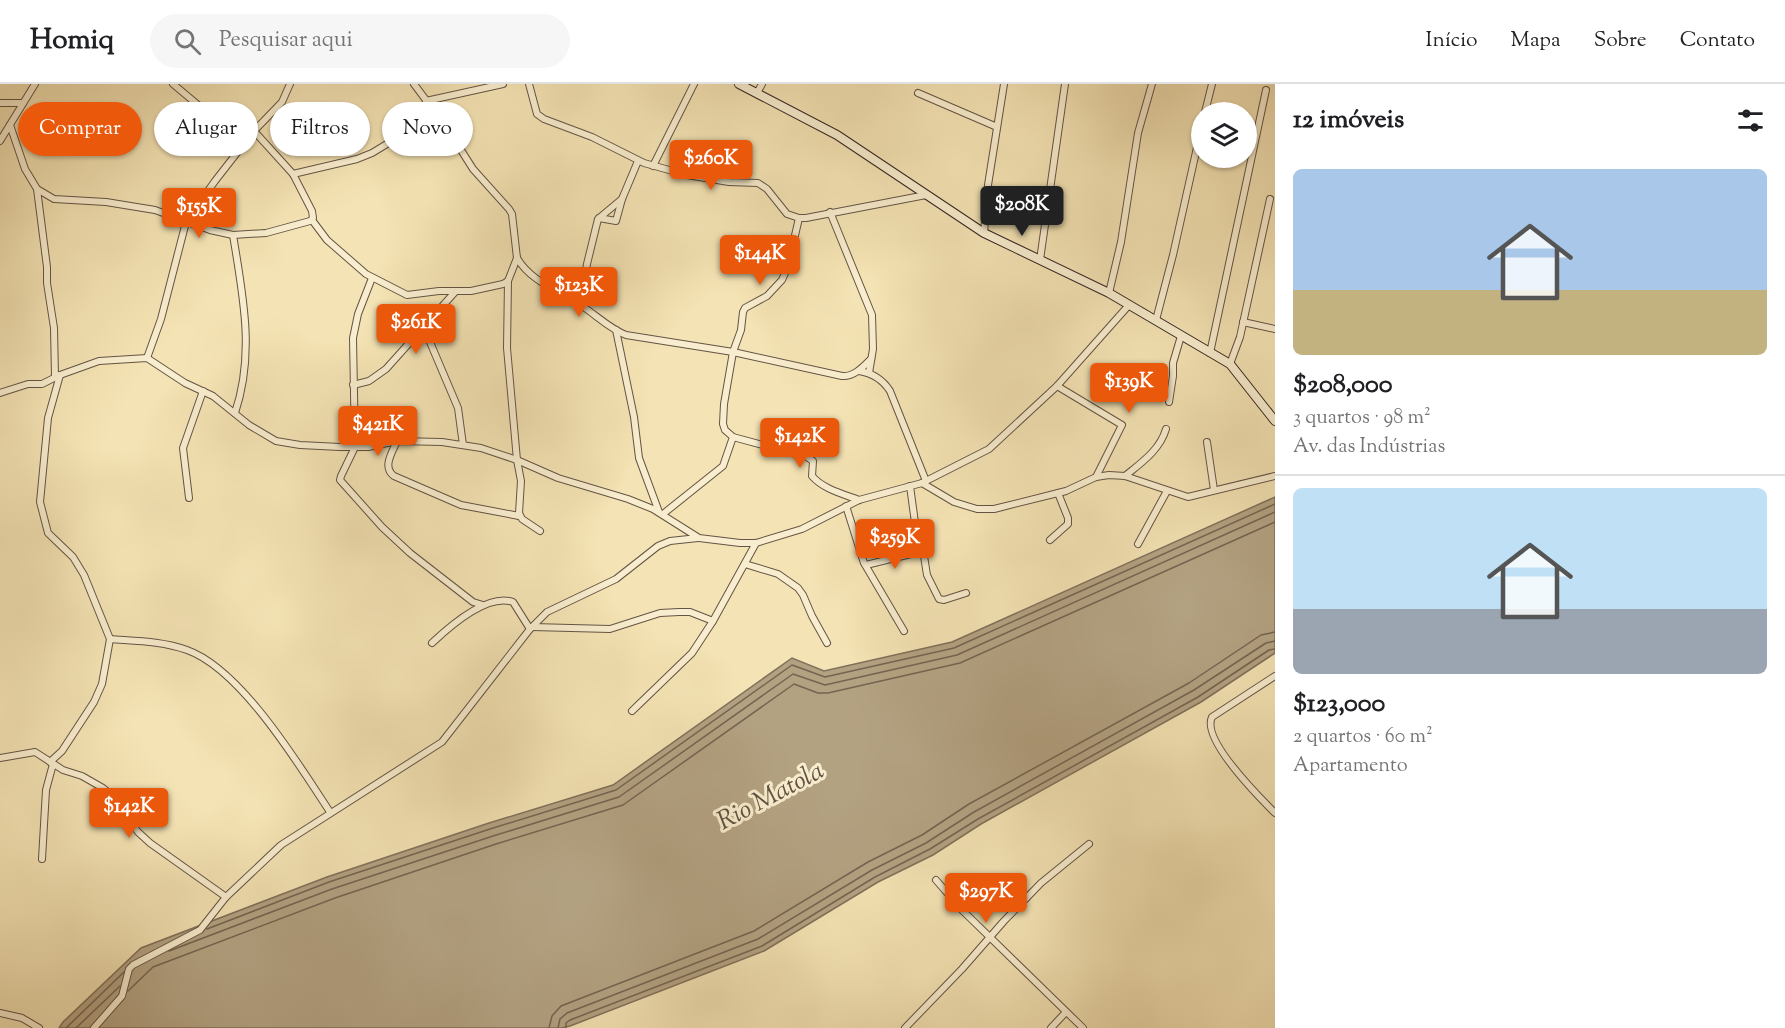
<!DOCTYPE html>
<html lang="pt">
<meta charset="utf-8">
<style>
:root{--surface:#fff;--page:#f6f6f6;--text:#202124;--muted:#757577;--line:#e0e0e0;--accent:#ea580c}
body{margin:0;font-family:"Sorts Mill Goudy",serif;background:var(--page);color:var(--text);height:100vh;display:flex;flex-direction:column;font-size:22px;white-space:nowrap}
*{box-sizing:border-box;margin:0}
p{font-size:20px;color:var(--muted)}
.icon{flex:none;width:33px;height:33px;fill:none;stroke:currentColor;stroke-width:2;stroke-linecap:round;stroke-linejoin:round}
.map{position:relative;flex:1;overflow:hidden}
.details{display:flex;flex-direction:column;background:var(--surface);width:510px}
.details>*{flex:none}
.banner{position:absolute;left:18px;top:18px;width:570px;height:54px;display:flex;gap:12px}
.controls{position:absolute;left:1191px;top:18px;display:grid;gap:12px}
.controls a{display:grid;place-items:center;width:66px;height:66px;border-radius:50%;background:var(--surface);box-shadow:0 2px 4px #0004;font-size:30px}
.price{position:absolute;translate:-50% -51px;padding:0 14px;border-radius:6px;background:var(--accent);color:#fff;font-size:20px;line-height:39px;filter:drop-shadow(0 2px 3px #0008)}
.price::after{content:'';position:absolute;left:50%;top:36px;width:18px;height:14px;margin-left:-9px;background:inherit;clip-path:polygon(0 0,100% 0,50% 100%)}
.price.current{background:#222;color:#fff}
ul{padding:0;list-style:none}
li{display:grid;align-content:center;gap:12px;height:318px;padding:0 18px}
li+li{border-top:2px solid var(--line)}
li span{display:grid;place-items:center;height:186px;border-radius:9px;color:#555}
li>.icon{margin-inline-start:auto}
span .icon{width:108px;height:108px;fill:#fffc;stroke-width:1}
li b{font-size:26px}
h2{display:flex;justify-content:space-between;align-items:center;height:72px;padding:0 18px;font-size:26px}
.tag{padding:0 21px;border-radius:27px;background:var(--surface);box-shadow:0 2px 4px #0004;font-size:21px;line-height:54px}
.tag.current{background:var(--accent);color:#fff}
header{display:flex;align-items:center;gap:36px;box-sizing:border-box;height:84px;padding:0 30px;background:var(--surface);border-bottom:2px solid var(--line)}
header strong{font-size:28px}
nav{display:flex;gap:33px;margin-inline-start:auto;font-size:21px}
.search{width:420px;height:54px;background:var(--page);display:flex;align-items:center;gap:15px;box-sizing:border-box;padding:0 21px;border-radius:33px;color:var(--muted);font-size:22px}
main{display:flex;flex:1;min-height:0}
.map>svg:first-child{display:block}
.water{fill:#b3a282;stroke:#80705b;stroke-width:1.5}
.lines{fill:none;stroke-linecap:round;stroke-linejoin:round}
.shore{stroke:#746451;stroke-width:1.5}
.street-casing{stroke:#645445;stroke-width:8}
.secondary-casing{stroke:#342520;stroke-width:10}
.street{stroke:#f8edce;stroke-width:6}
.secondary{stroke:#f8edce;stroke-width:8}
.labels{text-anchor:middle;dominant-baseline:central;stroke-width:6;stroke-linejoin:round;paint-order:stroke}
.water-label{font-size:26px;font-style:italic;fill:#605142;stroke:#f8edce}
</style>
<header>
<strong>Homiq</strong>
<div class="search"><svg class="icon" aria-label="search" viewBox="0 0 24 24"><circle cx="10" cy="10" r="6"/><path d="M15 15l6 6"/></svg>Pesquisar aqui</div>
<nav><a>Início</a><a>Mapa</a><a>Sobre</a><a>Contato</a></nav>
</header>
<main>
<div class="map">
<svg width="1275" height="944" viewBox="0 0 1275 944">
<rect width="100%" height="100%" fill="#f4e3b4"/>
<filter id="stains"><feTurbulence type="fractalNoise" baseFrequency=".00333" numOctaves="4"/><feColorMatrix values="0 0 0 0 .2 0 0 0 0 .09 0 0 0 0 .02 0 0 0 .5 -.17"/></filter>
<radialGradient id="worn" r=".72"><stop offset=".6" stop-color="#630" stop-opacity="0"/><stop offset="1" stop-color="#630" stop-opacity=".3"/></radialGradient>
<polygon class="water" points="1275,413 1275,569 1201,618 981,740 933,771 878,798 764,867 570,942 562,944 59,944 63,938 141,864 327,793 489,739 613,701 792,574 824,587 952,558"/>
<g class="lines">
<g class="shore">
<polyline points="207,845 329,798 490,745 616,706 792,581 825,593 954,564 1275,420"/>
<polyline points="169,867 332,805 493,752 619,713 793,590 825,601 957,571 1275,428"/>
<polyline points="128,907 153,883 335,814 496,760 623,721 794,600 818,609 828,609 960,579 1275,438"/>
<polyline points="66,944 124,888"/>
<polyline points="76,944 120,902"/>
<polyline points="549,944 552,932 561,922 754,847 868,778 922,751 969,720 1189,599 1261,551 1275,548"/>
<polyline points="558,944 560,935 567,929 758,855 872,786 926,759 974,728 1194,606 1266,559 1275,557"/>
<polyline points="566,944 566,939 570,936 762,862 875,793 930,765 978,735 1198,613 1269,566 1275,565"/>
</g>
<defs>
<g id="street">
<path d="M414,0L449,47L473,85L509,125L512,130L517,174C531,198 560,207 582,222C596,231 610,245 626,251L733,268L842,292C854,293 863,283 871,275"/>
<polyline points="529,0 537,30 544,35 592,53 644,79 687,91 729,98 758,99 767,105 787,130 799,134 806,134 926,111"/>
<polyline points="757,9 762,0"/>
<polyline points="918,9 997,43"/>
<polyline points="426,17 503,0"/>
<polyline points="0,19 23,19"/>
<polyline points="1205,28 1212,0"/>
<polyline points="10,41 25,85 37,105 54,115 106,118 155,126 210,146 233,151 266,149 310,137 313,134 312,127 293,90 254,47 242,50 228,46 173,0"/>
<polyline points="0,57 35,0"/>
<polyline points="653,82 694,0"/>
<polyline points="293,90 357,75 372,69 405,49 427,42 437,32"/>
<polyline points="37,105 47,183 47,199 54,244 55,293"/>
<polyline points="830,128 872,231 873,265 869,289"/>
<polyline points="599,134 616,137 622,115 638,77"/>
<polyline points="312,136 327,156 366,190 407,211 439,207 471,207 503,200 508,197 517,174"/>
<polyline points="984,149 988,101 1004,0"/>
<path d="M233,151C243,212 255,270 235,329"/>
<polyline points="1040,176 1065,0"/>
<polyline points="372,194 358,230 353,254 355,363 341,392 340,396 382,443 410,469 473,518 483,521"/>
<polyline points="508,197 507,264 517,376 521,397 519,429 522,435 540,447"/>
<polyline points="1109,209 1121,158 1138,49 1152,0"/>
<polyline points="580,221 587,180 598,135 622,115"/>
<polyline points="1156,236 1173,171 1202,41"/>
<polyline points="1243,238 1275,245"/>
<polyline points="424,244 458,324 463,361"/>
<polyline points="616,246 634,333 639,374 659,428"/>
<polyline points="1210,269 1266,6"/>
<polyline points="147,274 161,235 186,138 215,97 254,47 282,18 290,0"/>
<polyline points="1230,280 1240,253 1270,115"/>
<path d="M859,287C872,289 883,296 890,307L926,397"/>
<polyline points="353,301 369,297 386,285 455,208"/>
<polyline points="1057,302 1122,341 1096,393"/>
<polyline points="0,309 28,300 42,300 60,291 99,277 147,274 185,299 213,312 249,341 276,357 300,361 340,363 368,363 397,357 442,358 481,364 517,376 558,394 628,415 653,425 699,454 740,459 756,459 802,445 859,416 922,399 989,365 1057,302 1129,221"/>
<polyline points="1169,318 1173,292 1173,279 1181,252"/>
<path d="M733,353L807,373L813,377L812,392C823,405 843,410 859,416"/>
<path d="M397,357C392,369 382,383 394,392L461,421L519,432"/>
<polyline points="1207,358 1214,406"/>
<path d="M1125,392C1141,379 1160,366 1166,345"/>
<polyline points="922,399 954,418 977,425 994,425 1066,407 1096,393 1109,391 1125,392 1188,413 1275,392"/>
<polyline points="910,402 919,468 924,472 927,491 939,515 944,516 966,509"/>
<polyline points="189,414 183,364 203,307"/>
<polyline points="846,422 864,479 904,547"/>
<polyline points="663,430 723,382 733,353 725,346 723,340 724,320 733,268 741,246 743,228 745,224 767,212 782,196 788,182 799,134"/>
<polyline points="1050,456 1068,440 1068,434 1058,409"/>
<polyline points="1138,460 1167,407"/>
<polyline points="745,480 778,490 798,504 803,511 812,532 827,559"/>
<polyline points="866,481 919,468"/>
<polyline points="532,543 610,545 660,529 679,528 690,528 713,537"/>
<path d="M110,555C136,557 162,557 187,566C241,585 299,681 330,728"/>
<path d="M432,559C450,542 487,509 513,518L530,545"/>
<path d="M1275,592L1212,633C1201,655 1259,713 1275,729"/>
<polyline points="632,627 692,569 713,537 756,459"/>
<polyline points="0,674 35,668 63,686 82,692 103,704 110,710 138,748 150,759 226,813"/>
<polyline points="50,678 62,667 94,618 102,600 110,555 84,491 73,473 48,449 40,418 48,334 60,291"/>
<polyline points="42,775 46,706 53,680"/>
<polyline points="936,796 962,826 1083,944"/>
<polyline points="0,929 22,934 39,944"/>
<polyline points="94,944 122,912 129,885 133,881 200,846 226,813 281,761 442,658 530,545 547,528 616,495 658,462 670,457 698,454"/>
<polyline points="905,944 962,885 1004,837 1041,799 1089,760"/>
<polyline points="1051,944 1066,928"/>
</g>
<polyline id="secondary" points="739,0 837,51 984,149 1109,209 1230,280 1275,337"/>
</defs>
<use href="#street" class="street-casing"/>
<use href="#secondary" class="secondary-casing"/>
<use href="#street" class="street"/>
<use href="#secondary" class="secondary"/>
</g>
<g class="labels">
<g class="water-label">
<text transform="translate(771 713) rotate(-28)">Rio Matola</text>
</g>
</g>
<rect width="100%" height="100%" filter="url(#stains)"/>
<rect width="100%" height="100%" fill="url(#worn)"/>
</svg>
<div class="controls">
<a><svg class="icon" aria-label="layers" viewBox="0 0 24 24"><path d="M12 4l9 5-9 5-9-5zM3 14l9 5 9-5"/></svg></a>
</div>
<b class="price" style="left:711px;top:107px">$260K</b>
<b class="price current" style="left:1022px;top:153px">$208K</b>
<b class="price" style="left:199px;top:155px">$155K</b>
<b class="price" style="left:760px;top:202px">$144K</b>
<b class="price" style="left:579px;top:234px">$123K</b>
<b class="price" style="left:416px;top:271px">$261K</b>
<b class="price" style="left:1129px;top:330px">$139K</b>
<b class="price" style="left:378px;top:373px">$421K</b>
<b class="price" style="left:800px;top:385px">$142K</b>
<b class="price" style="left:895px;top:486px">$259K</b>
<b class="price" style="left:129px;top:755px">$142K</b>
<b class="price" style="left:986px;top:840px">$297K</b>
<div class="banner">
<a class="tag current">Comprar</a>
<a class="tag">Alugar</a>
<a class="tag">Filtros</a>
<a class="tag">Novo</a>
</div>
</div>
<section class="details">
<h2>12 imóveis<svg class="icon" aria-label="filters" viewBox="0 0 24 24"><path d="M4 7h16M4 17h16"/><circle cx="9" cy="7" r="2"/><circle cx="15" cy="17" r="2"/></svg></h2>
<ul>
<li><span style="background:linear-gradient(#a9c7e8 65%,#c2b280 0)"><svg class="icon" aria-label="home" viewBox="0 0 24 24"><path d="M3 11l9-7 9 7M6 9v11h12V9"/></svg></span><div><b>$208,000</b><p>3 quartos · 98 m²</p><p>Av. das Indústrias</p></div></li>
<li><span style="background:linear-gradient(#bfe0f5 65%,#9aa5b1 0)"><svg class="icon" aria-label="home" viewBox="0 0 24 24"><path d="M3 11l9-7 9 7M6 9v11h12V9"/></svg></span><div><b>$123,000</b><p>2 quartos · 60 m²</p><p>Apartamento</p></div></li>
</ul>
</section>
</main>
